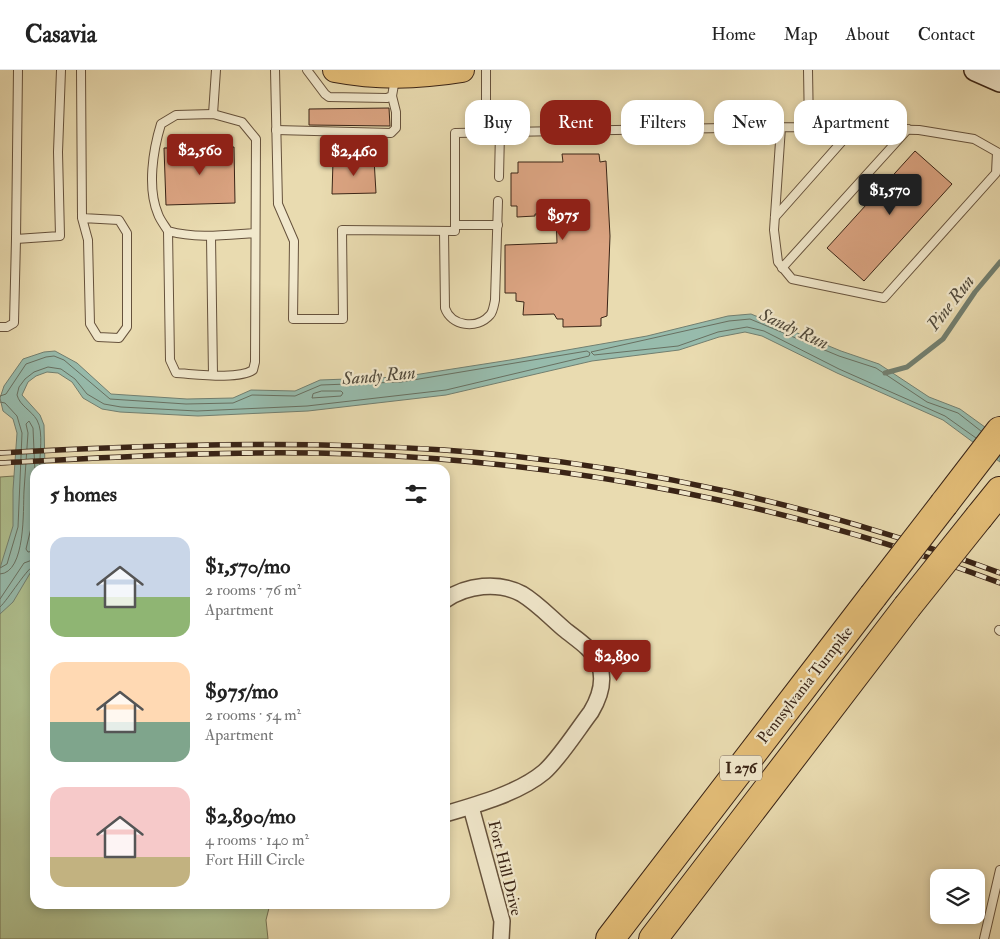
<!DOCTYPE html>
<meta charset="utf-8">
<style>
:root{--surface:#fff;--page:#f6f6f6;--text:#222;--muted:#767676;--line:#e0e0e0;--accent:#8f2418}
body{margin:0;font-family:"IM FELL Double Pica",serif;background:var(--page);color:var(--text);height:100vh;display:flex;flex-direction:column;font-size:19px;white-space:nowrap}
*{box-sizing:border-box;margin:0}
p{font-size:16px;color:var(--muted)}
.icon{flex:none;width:28px;height:28px;fill:none;stroke:currentColor;stroke-width:2;stroke-linecap:round;stroke-linejoin:round}
.map{position:relative;flex:1;overflow:hidden}
.sheet{position:absolute;left:30px;top:394px;width:420px;height:445px;display:flex;flex-direction:column;background:var(--surface);border-radius:15px;box-shadow:0 2px 8px #0003}
.sheet>*{flex:none}
.top-card{position:absolute;left:465px;top:30px;width:460px;height:45px;display:flex;gap:10px}
.tools{position:absolute;left:930px;top:799px;display:grid;gap:10px}
.tools a{display:grid;place-items:center;width:55px;height:55px;border-radius:10px;background:var(--surface);box-shadow:0 2px 8px #0003;font-size:25px}
.price{position:absolute;translate:-50% -42px;padding:0 11px;border-radius:5px;background:var(--accent);color:#fff;font-size:16px;line-height:32px;filter:drop-shadow(0 1px 2px #0008)}
.price::after{content:'';position:absolute;left:50%;top:30px;width:15px;height:11px;margin-left:-8px;background:inherit;clip-path:polygon(0 0,100% 0,50% 100%)}
.price.current{background:#222;color:#fff}
ul{padding:0;list-style:none}
li{display:flex;align-items:center;gap:15px;height:125px;padding:0 20px}
li span{display:grid;place-items:center;flex:none;width:140px;height:100px;border-radius:15px;color:#555}
li>.icon{margin-inline-start:auto}
span .icon{width:60px;height:60px;fill:#fffc;stroke-width:1}
li b{font-size:21px}
h2{display:flex;justify-content:space-between;align-items:center;height:60px;padding:0 20px;font-size:21px}
.tag{padding:0 18px;border-radius:15px;background:var(--surface);box-shadow:0 2px 8px #0003;font-size:18px;line-height:45px}
.tag.current{background:var(--accent);color:#fff}
header{display:flex;align-items:center;gap:30px;box-sizing:border-box;height:70px;padding:0 25px;background:var(--surface);border-bottom:1px solid var(--line)}
header strong{font-size:24px}
nav{display:flex;gap:28px;margin-inline-start:auto;font-size:18px}
.map>svg:first-child{display:block}
.green{fill:#b0c190;stroke:#757253}
.water{fill:#97bbac;stroke:#727f70}
.lines{fill:none;stroke-linecap:round;stroke-linejoin:round}
.shore{stroke:#687061;stroke-width:1}
.stream{stroke:#727f70;stroke-width:5}
.building{fill:#dba482;stroke:#3a2416}
.lane-casing{stroke:#66523c;stroke-width:10}
.street-casing{stroke:#66523c;stroke-width:18}
.secondary-casing{stroke:#3a2416;stroke-width:24}
.primary-casing{stroke:#3a2416;stroke-width:26}
.highway-casing{stroke:#3a2416;stroke-width:30}
.lane{stroke:#f1e8cc;stroke-width:8}
.street{stroke:#f1e8cc;stroke-width:15}
.secondary{stroke:#f1e8cc;stroke-width:21}
.primary{stroke:#e4be78;stroke-width:24}
.highway{stroke:#e4be78;stroke-width:28}
.rail-casing{stroke:#3a2416;stroke-width:5.5}
.rail{stroke:#f1e8cc;stroke-width:4;stroke-dasharray:11;stroke-linecap:butt}
.highway-bridge-casing{stroke:#3a2416;stroke-width:30;stroke-linecap:butt}
.highway-bridge{stroke:#e4be78;stroke-width:28}
.labels{text-anchor:middle;dominant-baseline:central;stroke-width:4.5;stroke-linejoin:round;paint-order:stroke}
.shield{fill:#f1e8cc;stroke:#715f4d;stroke-width:1}
.shield-label{font-size:15px;font-weight:bold;fill:#3a2416}
.street-label{font-size:16px;fill:#3a2416;stroke:#f1e8cc}
.water-label{font-size:18px;font-style:italic;fill:#514a3c;stroke:#f1e8cc}
</style>
<header>
<strong>Casavia</strong>
<nav><a>Home</a><a>Map</a><a>About</a><a>Contact</a></nav>
</header>
<div class="map">
<svg width="1000" height="869" viewBox="0 0 1000 869">
<rect width="100%" height="100%" fill="#e9dbb0"/>
<filter id="stains"><feTurbulence type="fractalNoise" baseFrequency=".004" numOctaves="4"/><feColorMatrix values="0 0 0 0 .2 0 0 0 0 .09 0 0 0 0 .02 0 0 0 .5 -.17"/></filter>
<radialGradient id="worn" r=".72"><stop offset=".6" stop-color="#630" stop-opacity="0"/><stop offset="1" stop-color="#630" stop-opacity=".3"/></radialGradient>
<polygon class="green" points="14,406 14,408 35,408 35,834 270,834 266,850 268,869 0,869 0,407"/>
<polygon class="water" points="751,244 841,281 879,294 929,327 960,339 1000,368 1000,392 943,350 837,303 762,266 745,262 719,267 679,280 592,291 446,325 308,341 198,346 120,342 102,339 83,328 72,312 58,303 47,302 36,306 28,312 22,325 40,345 44,355 45,399 35,399 35,495 13,532 0,544 0,498 13,456 13,420 17,363 13,349 3,341 0,328 4,316 23,289 44,282 55,281 77,293 111,324 187,329 233,328 251,320 295,321 320,310 401,307 510,290 647,266 728,246"/>
<g class="lines">
<g class="shore">
<polygon points="322,321 341,321 343,323 341,326 312,328 313,324"/>
<path d="M0,326L6,324L26,294L46,287L54,286L64,290L110,329L186,334L233,333L252,325L295,326L321,315L401,312L587,281L590,283L589,286L446,320L307,336L197,341L121,337L104,334L87,324L75,309L61,299L48,297L34,302L25,309L19,317L17,325C20,336 31,340 37,350C44,363 39,384 40,399"/>
<polyline points="0,332 5,333 17,346 22,363 18,457 7,494 0,498"/>
<polyline points="976,368 945,346 839,299 764,261 747,257 718,262 678,276 594,285 591,282 729,251 750,249 839,286 876,298 927,332 958,343 981,361"/>
<polyline points="35,414 32,416 31,458 26,479 28,482 35,481"/>
<path d="M0,504C26,503 23,439 24,421C25,402 27,382 28,363L26,354L29,351L33,358L35,403"/>
<polyline points="0,529 24,493 35,489"/>
<path d="M0,537C8,530 28,496 35,495"/>
</g>
<polyline class="stream" points="885,303 907,297 943,269 975,222 1000,192"/>
</g>
<g class="building">
<polygon points="389,38 390,56 309,55 309,39"/>
<polygon points="234,77 235,133 166,135 164,78"/>
<polygon points="915,81 952,114 864,211 827,178"/>
<polygon points="562,84 599,84 600,92 606,91 610,166 607,246 601,248 601,256 563,257 563,249 557,249 554,244 523,245 524,232 516,231 516,223 505,223 505,175 557,173 556,144 535,144 535,146 517,147 517,136 511,136 511,103 518,103 518,92 563,92"/>
<polygon points="374,89 376,123 332,124 333,91"/>
</g>
<g class="lines">
<defs>
<g id="lane">
<polyline points="18,0 16,169 60,166 58,82 61,0"/>
<polyline points="81,0 82,148 88,170 90,254 98,267 119,268 127,257 127,163 119,150 82,148"/>
<polyline points="275,0 278,134 294,171 293,249 343,249 342,160 455,161 455,63 781,57 919,60 974,69 997,82 996,103 884,228 792,209 778,192 774,160 781,57"/>
<polyline points="307,0 325,24 329,27 387,28 392,26 395,9"/>
<polyline points="486,0 486,62"/>
<polyline points="808,0 809,58"/>
<polyline points="213,44 216,0"/>
<polyline points="276,60 391,63 396,58 396,42 392,26"/>
<polyline points="499,107 500,62"/>
<polyline points="775,147 853,59"/>
<polyline points="455,155 498,155"/>
<path d="M168,161L170,290L176,303C195,304 238,310 253,300L255,292L256,69L242,52L213,44L176,45L161,54C153,80 147,118 158,144C160,150 165,156 168,161C197,169 225,165 254,163"/>
<path d="M444,161L445,238C451,256 477,260 490,245C493,242 494,235 495,230L498,131"/>
<polyline points="211,167 213,305"/>
<polyline points="782,198 908,59"/>
<polyline points="0,257 7,257 14,253 16,169"/>
<polyline points="999,560 1000,561"/>
<polyline points="984,869 1000,800"/>
</g>
<g id="street">
<path d="M445,530C467,515 498,511 522,524C537,533 550,547 564,559C576,569 593,579 599,594C605,610 600,627 591,642C578,659 559,689 544,702C519,723 476,735 445,744"/>
<polyline points="471,737 502,851 501,869"/>
</g>
<polyline id="secondary" points="975,0 1000,11"/>
<path id="primary" d="M335,0C377,8 420,7 462,0"/>
<g id="highway">
<polyline points="944,434 1000,361"/>
<polyline points="979,447 1000,421"/>
<polyline points="610,869 873,526"/>
<polyline points="653,869 907,537"/>
</g>
</defs>
<use href="#lane" class="lane-casing"/>
<use href="#street" class="street-casing"/>
<use href="#secondary" class="secondary-casing"/>
<use href="#primary" class="primary-casing"/>
<use href="#highway" class="highway-casing"/>
<use href="#lane" class="lane"/>
<use href="#street" class="street"/>
<use href="#secondary" class="secondary"/>
<use href="#primary" class="primary"/>
<use href="#highway" class="highway"/>
<defs>
<g id="rail">
<path d="M0,383C148,375 296,370 444,380C632,393 823,436 1000,503"/>
<path d="M0,393C117,387 235,380 352,384C572,392 794,435 1000,513"/>
</g>
</defs>
<use href="#rail" class="rail-casing"/>
<use href="#rail" class="rail"/>
<defs>
<g id="highway-bridge">
<polyline points="873,526 944,434"/>
<polyline points="907,537 979,447"/>
</g>
</defs>
<use href="#highway-bridge" class="highway-bridge-casing"/>
<use href="#highway-bridge" class="highway-bridge"/>
</g>
<g class="labels">
<rect class="shield" x="720" y="685.5" width="42" height="25" rx="4"/>
<g class="shield-label">
<text x="741" y="698">I 276</text>
</g>
<g class="street-label">
<text transform="translate(805 615) rotate(-52)">Pennsylvania Turnpike</text>
<text transform="translate(505 798) rotate(76)">Fort Hill Drive</text>
</g>
<g class="water-label">
<text transform="translate(951 233) rotate(-52)">Pine Run</text>
<text transform="translate(794 259) rotate(25)">Sandy Run</text>
<text transform="translate(379 306) rotate(-5)">Sandy Run</text>
</g>
</g>
<rect width="100%" height="100%" filter="url(#stains)"/>
<rect width="100%" height="100%" fill="url(#worn)"/>
</svg>
<div class="tools">
<a><svg class="icon" aria-label="layers" viewBox="0 0 24 24"><path d="M12 4l9 5-9 5-9-5zM3 14l9 5 9-5"/></svg></a>
</div>
<b class="price" style="left:200px;top:106px">$2,560</b>
<b class="price" style="left:354px;top:107px">$2,460</b>
<b class="price current" style="left:890px;top:146px">$1,570</b>
<b class="price" style="left:563px;top:171px">$975</b>
<b class="price" style="left:617px;top:612px">$2,890</b>
<div class="top-card">
<a class="tag">Buy</a>
<a class="tag current">Rent</a>
<a class="tag">Filters</a>
<a class="tag">New</a>
<a class="tag">Apartment</a>
</div>
<section class="sheet">
<h2>5 homes<svg class="icon" aria-label="filters" viewBox="0 0 24 24"><path d="M4 7h16M4 17h16"/><circle cx="9" cy="7" r="2"/><circle cx="15" cy="17" r="2"/></svg></h2>
<ul>
<li><span style="background:linear-gradient(#c9d6e8 60%,#8fb573 0)"><svg class="icon" aria-label="home" viewBox="0 0 24 24"><path d="M3 11l9-7 9 7M6 9v11h12V9"/></svg></span><div><b>$1,570/mo</b><p>2 rooms · 76 m²</p><p>Apartment</p></div></li>
<li><span style="background:linear-gradient(#ffd9b3 60%,#7fa58c 0)"><svg class="icon" aria-label="home" viewBox="0 0 24 24"><path d="M3 11l9-7 9 7M6 9v11h12V9"/></svg></span><div><b>$975/mo</b><p>2 rooms · 54 m²</p><p>Apartment</p></div></li>
<li><span style="background:linear-gradient(#f6c9c9 70%,#c2b280 0)"><svg class="icon" aria-label="home" viewBox="0 0 24 24"><path d="M3 11l9-7 9 7M6 9v11h12V9"/></svg></span><div><b>$2,890/mo</b><p>4 rooms · 140 m²</p><p>Fort Hill Circle</p></div></li>
</ul>
</section>
</div>
